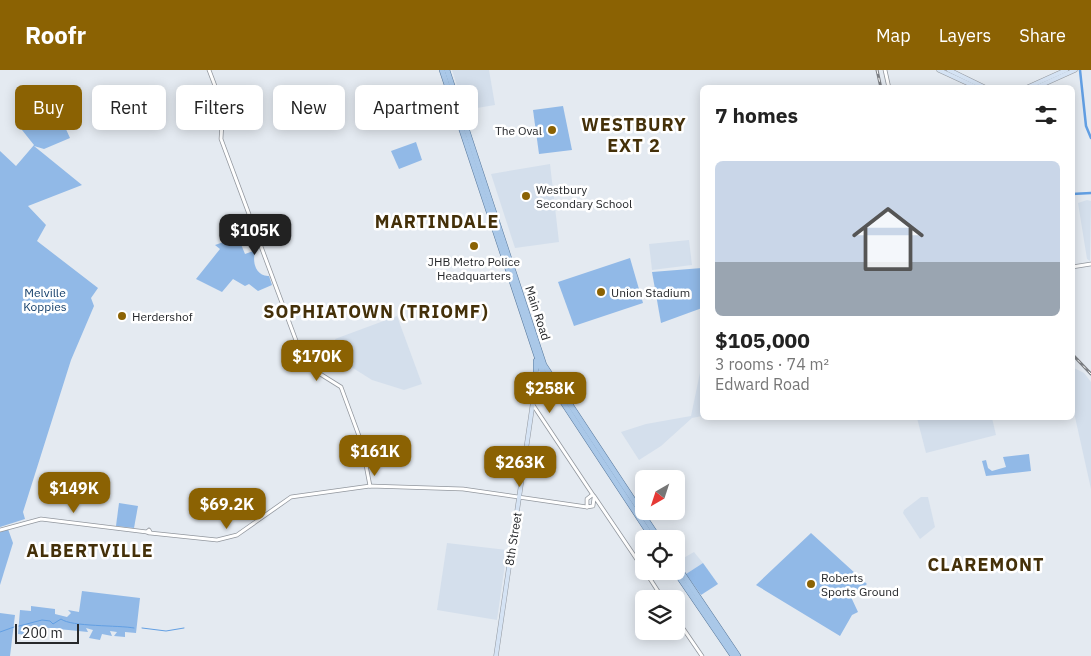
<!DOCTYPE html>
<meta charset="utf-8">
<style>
:root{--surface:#fff;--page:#f2f2f2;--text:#222;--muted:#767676;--line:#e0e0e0;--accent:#8b6203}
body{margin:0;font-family:"IBM Plex Sans",sans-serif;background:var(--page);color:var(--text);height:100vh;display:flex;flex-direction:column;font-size:19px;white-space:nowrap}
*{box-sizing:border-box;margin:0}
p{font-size:16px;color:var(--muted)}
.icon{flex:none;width:28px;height:28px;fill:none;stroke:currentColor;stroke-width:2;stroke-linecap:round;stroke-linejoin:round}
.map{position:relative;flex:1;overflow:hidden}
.sheet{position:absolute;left:700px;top:15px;width:375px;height:335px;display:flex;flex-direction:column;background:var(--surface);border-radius:8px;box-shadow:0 2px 12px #0003}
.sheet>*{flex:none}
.banner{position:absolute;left:15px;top:15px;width:475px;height:45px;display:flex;gap:10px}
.needle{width:32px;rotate:219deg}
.fabs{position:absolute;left:635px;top:400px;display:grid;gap:10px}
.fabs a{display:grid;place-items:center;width:50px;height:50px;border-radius:8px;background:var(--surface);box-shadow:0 2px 12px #0003;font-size:25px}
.scale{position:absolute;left:15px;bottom:12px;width:64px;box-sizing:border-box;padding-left:5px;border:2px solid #26282b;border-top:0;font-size:14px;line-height:18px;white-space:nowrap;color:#26282b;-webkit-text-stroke:4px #fff;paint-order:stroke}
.price{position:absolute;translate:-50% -42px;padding:0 11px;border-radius:10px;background:var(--accent);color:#fff;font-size:16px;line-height:32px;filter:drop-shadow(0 1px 2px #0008)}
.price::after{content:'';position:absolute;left:50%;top:30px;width:15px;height:11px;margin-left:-8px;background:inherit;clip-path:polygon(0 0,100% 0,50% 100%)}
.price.active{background:#222;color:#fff}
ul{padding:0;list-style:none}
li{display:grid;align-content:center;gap:10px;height:265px;padding:0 15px}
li+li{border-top:1px solid var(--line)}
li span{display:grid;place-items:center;height:155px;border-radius:8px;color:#555}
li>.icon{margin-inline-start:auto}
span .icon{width:90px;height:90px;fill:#fffc;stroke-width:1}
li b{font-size:21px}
h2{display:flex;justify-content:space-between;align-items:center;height:60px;padding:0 15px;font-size:21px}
.chip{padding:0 18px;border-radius:8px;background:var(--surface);box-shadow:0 2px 12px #0003;font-size:18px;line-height:45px}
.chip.active{background:var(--accent);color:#fff}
header{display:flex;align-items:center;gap:30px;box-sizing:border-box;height:70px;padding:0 25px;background:var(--accent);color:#fff}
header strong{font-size:24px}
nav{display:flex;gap:28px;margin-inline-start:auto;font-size:18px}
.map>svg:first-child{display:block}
.built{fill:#d4dfec}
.green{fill:#91b9e7}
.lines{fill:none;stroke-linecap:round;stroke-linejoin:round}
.stream{stroke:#629fe3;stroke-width:1}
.canal{stroke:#629fe3;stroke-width:2.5}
.tertiary-casing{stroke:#92979e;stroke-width:4.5}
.secondary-casing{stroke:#92979e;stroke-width:5}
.primary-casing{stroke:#57789c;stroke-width:6}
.tertiary{stroke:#fff;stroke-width:3}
.secondary{stroke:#d5e3f4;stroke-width:4}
.primary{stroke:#aac8e8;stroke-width:5}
.rail-casing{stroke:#7c7f84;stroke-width:3}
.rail{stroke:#fff;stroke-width:1;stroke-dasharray:4;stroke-linecap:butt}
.poi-dot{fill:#8b6203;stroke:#fff;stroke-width:2}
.labels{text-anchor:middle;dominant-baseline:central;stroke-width:5;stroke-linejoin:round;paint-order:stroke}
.poi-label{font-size:12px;fill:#26282b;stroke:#fff;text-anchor:start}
.park-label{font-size:12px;fill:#133e6a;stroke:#fff}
.street-label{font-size:12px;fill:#26282b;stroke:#fff}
.district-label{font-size:18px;font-weight:bold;letter-spacing:1px;fill:#443009;stroke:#fff}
</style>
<header>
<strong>Roofr</strong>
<nav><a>Map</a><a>Layers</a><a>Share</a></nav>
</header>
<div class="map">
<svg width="1091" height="586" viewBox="0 0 1091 586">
<rect width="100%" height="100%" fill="#e4eaf1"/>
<g class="built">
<polygon points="452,0 489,0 495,35 465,40"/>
<polygon points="550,94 559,172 515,178 491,104"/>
<polygon points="1087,130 1091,131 1090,191 1087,189 1078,133"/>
<polygon points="689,170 692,195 652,200 649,174"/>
<polygon points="397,246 422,314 404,320 372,310 345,293 335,269"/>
<polygon points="702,293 702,346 692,348 661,376 639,390 621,362 646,354 691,346"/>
<polygon points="1072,297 1084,303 1091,312 1091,419 1073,338"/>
<polygon points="917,348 992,348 996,365 926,383"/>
<polygon points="921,427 928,427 935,457 920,469 903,443 904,440"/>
<polygon points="447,473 507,480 497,550 437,540"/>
<polygon points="694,482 703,493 686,504 679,493 680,490"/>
</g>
<g class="green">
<polygon points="563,36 572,80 539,84 533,40"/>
<polygon points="60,46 70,68 44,79 34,76 82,115 28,136 46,155 37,171 98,218 91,228 94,236 71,290 23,442 25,449 0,457 0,81 16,96 34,75 22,60"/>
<polygon points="416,72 422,90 399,99 391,81"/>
<path d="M238,167L245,184L256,180C251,191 256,207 269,206L272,215L258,221L249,214L245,216L233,209L222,222L196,209L220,179L215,175Z"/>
<polygon points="630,188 643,233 574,256 558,212"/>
<polygon points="702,198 702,238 661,253 652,202"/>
<polygon points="1029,384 1031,401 986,406 982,391 986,390 988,398 992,401 1006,397 1003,387"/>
<polygon points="119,433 138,436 134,458 116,456"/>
<polygon points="8,459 13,473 0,515 0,461"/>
<polygon points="811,463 867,514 851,527 858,542 852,545 840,566 756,515"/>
<polygon points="703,493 718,514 701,525 686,504"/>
<polygon points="82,521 140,528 136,563 125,562 125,567 114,566 117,562 110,561 112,566 102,564 100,570 89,568 93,560 86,558 88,562 29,556 27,565 18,564 20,540 31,541 31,536 55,539 55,544 67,547 71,543 68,540 79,542"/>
<polygon points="0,543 15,545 10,586 0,586"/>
</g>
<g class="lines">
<g class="stream">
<path d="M19,556L42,550L50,551L53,554L61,549C71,557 119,555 134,558"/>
<polyline points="142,558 166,561 184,558"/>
<polyline points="0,562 14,557"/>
</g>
<g class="canal">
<polyline points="1080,0 1086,56 1091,68"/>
<polyline points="1072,124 1091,123"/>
</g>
<defs>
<g id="tertiary">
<polyline points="209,0 223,37 221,69 304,292 309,297 341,317 362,374 370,416"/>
<polyline points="885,0 889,18"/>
<polyline points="1072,197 1091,194"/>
<polyline points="533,335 593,425"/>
<polyline points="594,428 593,436 587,437 587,429 592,425 594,426 644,500"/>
<polyline points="0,460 41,449 147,462"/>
<polygon points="149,460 150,462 149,463 147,462"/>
<polyline points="150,463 217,470 237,465 291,427 370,416 463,419 587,437"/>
<polyline points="645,501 663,529"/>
<polyline points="676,548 702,586"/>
</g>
<g id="secondary">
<polyline points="939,0 978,18"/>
<polyline points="949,0 986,18"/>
<polyline points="1026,18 1066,0"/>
<polyline points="1035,18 1075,0"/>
<polyline points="496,586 536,311 542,298"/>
</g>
<g id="primary">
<polyline points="442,0 541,299 653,469"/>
<polyline points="447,0 544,295 659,469"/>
<polyline points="536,291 536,311"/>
<polyline points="676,494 738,586"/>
<polyline points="675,501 733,586"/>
</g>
</defs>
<use href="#tertiary" class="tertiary-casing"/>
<use href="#secondary" class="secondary-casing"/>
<use href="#primary" class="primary-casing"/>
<use href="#tertiary" class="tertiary"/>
<use href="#secondary" class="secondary"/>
<use href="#primary" class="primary"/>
<defs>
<g id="rail">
<polyline points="877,0 881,18"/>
<polyline points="1072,284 1091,304"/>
</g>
</defs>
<use href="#rail" class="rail-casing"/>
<use href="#rail" class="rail"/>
</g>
<g class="poi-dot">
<circle cx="552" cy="60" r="5"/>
<circle cx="526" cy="126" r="5"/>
<circle cx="474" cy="176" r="5"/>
<circle cx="601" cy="222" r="5"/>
<circle cx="122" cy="246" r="5"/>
<circle cx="811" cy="514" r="5"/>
</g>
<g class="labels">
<g class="poi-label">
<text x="542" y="60" text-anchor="end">The Oval</text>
<text x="536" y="119">Westbury<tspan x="536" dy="14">Secondary School</tspan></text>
<text x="474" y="191" text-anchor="middle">JHB Metro Police<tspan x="474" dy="14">Headquarters</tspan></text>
<text x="611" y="222">Union Stadium</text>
<text x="132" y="246">Herdershof</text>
<text x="821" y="507">Roberts<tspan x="821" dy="14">Sports Ground</tspan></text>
</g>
<g class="park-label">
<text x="45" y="222">Melville<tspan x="45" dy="14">Koppies</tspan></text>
</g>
<g class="street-label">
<text transform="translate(538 243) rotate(72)">Main Road</text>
<text transform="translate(513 469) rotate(-81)">8th Street</text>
</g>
<g class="district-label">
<text x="634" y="54">WESTBURY<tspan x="634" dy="21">EXT 2</tspan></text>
<text x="437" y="151">MARTINDALE</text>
<text x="376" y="241">SOPHIATOWN (TRIOMF)</text>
<text x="90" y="480">ALBERTVILLE</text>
<text x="986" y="494">CLAREMONT</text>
</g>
</g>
</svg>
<div class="fabs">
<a><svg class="needle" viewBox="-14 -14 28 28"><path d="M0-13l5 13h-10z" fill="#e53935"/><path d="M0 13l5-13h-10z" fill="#767676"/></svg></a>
<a><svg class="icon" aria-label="locate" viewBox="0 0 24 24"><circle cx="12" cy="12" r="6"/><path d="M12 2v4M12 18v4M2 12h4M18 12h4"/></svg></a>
<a><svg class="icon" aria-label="layers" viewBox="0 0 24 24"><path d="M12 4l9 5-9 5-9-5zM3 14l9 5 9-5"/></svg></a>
</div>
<div class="scale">200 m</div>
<b class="price active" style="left:255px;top:186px">$105K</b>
<b class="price" style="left:317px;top:312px">$170K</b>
<b class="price" style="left:550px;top:344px">$258K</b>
<b class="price" style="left:375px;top:407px">$161K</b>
<b class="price" style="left:520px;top:418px">$263K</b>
<b class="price" style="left:74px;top:444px">$149K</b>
<b class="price" style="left:227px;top:460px">$69.2K</b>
<div class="banner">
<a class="chip active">Buy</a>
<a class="chip">Rent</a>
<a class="chip">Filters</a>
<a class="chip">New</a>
<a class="chip">Apartment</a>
</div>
<section class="sheet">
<h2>7 homes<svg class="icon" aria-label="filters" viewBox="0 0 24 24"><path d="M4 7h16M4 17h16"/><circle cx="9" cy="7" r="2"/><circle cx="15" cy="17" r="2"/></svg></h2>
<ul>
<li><span style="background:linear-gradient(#c9d6e8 65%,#9aa5b1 0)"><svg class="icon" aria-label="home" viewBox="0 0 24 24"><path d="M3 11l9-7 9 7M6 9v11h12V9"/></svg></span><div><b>$105,000</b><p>3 rooms · 74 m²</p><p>Edward Road</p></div></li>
</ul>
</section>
</div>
